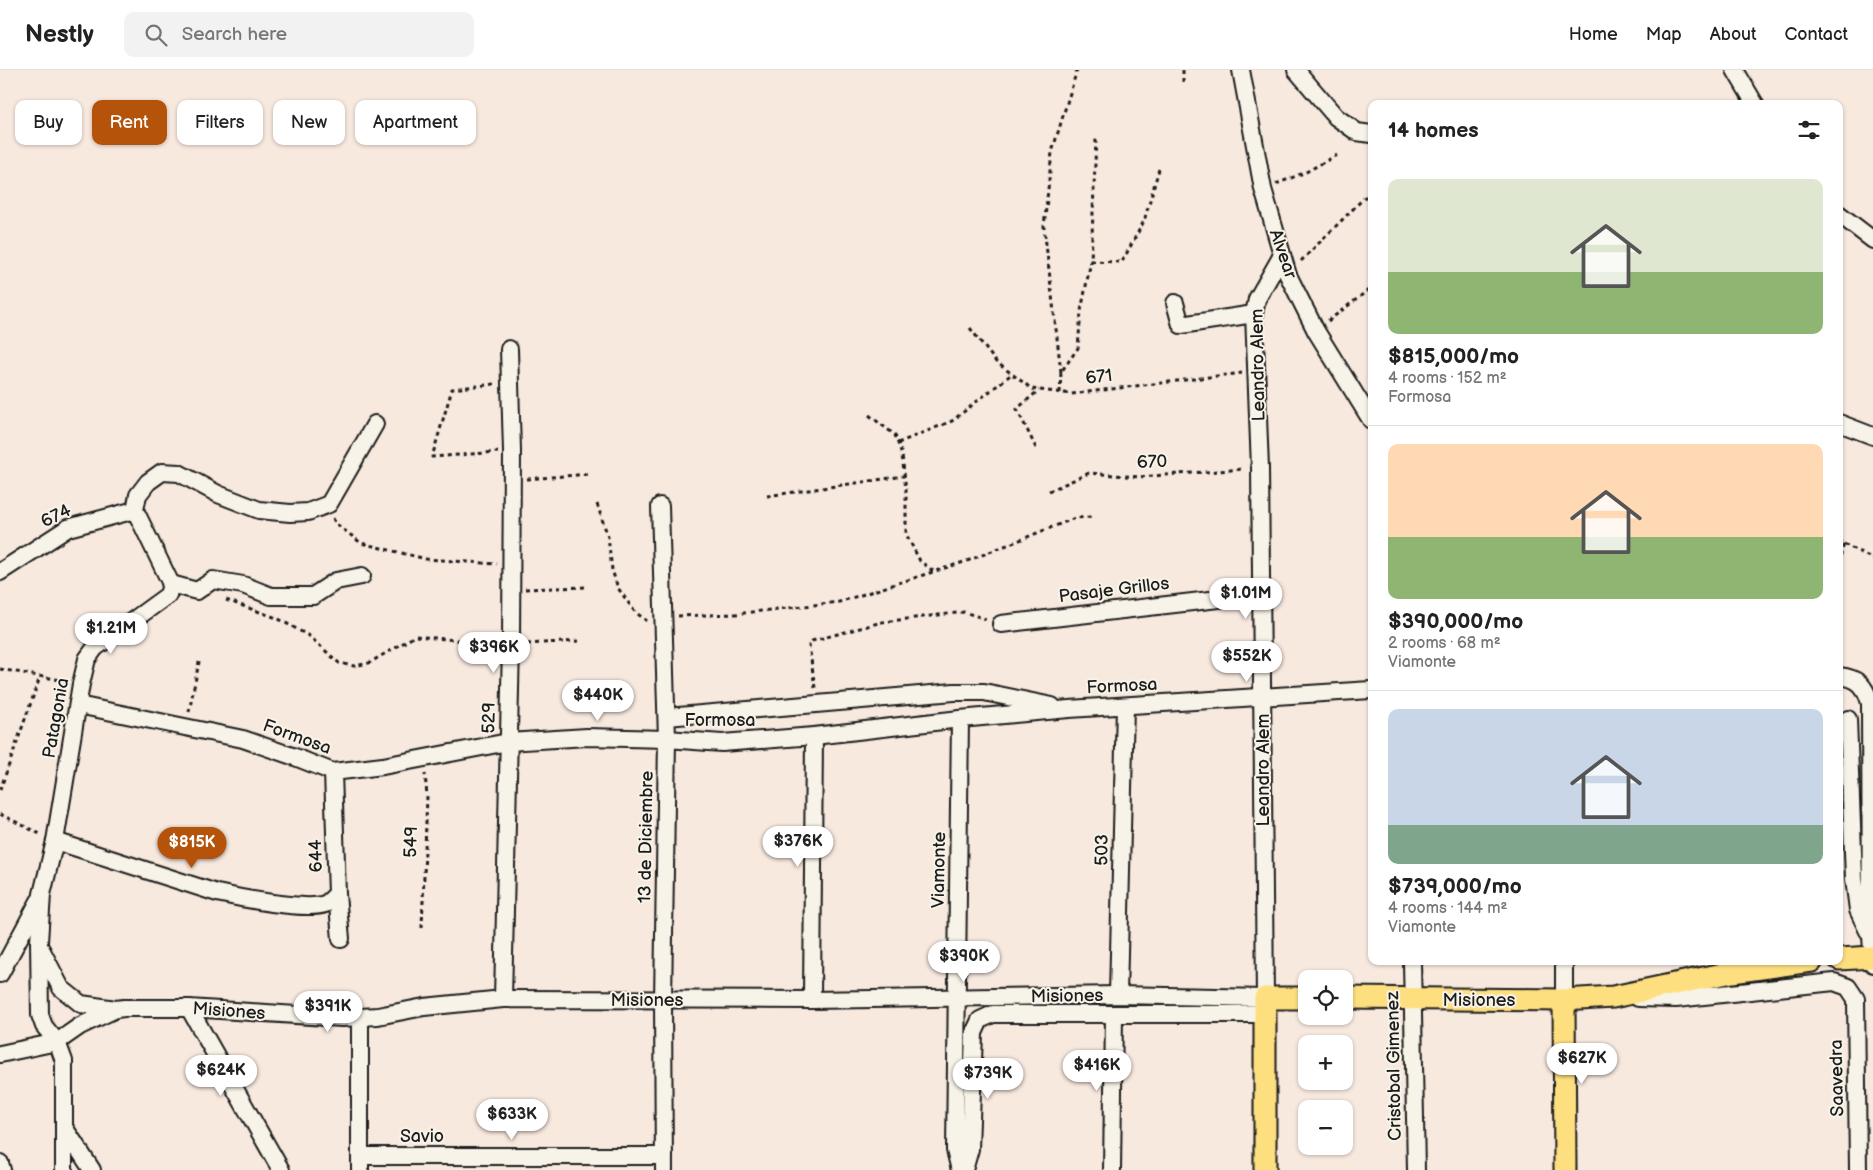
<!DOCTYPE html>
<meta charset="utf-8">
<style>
:root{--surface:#fff;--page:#f2f2f2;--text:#222;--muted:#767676;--line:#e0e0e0;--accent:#b45309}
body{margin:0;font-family:"Balsamiq Sans",sans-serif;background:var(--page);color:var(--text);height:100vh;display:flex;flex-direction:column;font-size:19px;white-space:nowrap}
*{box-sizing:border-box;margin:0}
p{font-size:16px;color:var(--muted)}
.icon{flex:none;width:28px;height:28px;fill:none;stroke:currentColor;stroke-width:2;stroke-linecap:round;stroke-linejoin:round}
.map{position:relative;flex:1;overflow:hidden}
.panel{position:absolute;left:1368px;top:30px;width:475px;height:865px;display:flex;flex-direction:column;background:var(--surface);border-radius:10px;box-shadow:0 1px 4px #0004}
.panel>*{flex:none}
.hud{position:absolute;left:15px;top:30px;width:475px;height:45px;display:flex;gap:10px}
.tools{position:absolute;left:1298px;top:900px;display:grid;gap:10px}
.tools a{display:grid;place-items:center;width:55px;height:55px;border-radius:10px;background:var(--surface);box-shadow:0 1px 4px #0004;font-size:25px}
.price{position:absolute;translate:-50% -42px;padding:0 11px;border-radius:18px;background:#fff;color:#222;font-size:16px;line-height:32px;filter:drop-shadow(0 1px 2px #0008)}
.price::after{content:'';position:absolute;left:50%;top:30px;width:15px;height:11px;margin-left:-8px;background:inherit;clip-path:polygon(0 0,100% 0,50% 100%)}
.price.current{background:var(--accent);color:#fff}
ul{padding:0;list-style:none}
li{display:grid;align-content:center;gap:10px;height:265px;padding:0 20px}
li+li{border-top:1px solid var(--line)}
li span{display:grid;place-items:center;height:155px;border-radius:10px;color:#555}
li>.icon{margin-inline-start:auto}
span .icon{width:90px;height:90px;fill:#fffc;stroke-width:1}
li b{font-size:21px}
h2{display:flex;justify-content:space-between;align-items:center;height:60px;padding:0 20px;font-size:21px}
.tag{padding:0 18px;border-radius:10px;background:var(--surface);box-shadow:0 1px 4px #0004;font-size:18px;line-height:45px}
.tag.current{background:var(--accent);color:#fff}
header{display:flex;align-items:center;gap:30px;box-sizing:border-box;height:70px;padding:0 25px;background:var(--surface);border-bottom:1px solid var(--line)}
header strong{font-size:24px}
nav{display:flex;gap:28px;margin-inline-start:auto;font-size:18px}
.search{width:350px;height:45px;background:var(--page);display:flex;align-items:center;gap:12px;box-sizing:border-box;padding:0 18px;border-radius:10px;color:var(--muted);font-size:19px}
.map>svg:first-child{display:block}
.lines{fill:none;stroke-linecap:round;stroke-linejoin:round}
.minor-casing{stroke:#1c1c1c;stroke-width:20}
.major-casing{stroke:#1c1c1c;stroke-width:25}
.path{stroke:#1c1c1c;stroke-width:3;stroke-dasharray:4 4;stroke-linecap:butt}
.minor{stroke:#f7f3e8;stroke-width:16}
.major{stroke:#fedf80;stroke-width:21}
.labels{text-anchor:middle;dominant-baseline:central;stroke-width:4;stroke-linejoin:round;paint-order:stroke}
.street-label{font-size:18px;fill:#1c1c1c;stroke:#f7f3e8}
</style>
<header>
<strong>Nestly</strong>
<div class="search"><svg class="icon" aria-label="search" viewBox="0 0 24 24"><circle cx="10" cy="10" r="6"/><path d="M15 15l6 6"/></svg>Search here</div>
<nav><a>Home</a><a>Map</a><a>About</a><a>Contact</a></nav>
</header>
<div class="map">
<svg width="1873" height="1100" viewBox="0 0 1873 1100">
<rect width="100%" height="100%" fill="#f8e9df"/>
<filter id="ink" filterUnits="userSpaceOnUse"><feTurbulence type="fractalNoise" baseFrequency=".02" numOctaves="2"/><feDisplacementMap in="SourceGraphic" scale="10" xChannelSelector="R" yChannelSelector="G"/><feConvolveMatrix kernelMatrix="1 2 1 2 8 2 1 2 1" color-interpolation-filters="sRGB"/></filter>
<g filter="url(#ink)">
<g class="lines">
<defs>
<g id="minor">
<polyline points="1241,0 1263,119 1288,205 1316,261 1371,350"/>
<polyline points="1296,0 1336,47 1357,62 1371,64"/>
<polyline points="1735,0 1755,34"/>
<polyline points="1839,144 1873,170"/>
<polyline points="1175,233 1181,255 1254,244"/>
<polyline points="1839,353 1873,366"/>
<polyline points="660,436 667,669 663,931 664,1100"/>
<polyline points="0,502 68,458 135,440"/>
<polyline points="171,514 197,521 213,510 243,515 271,526 313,526 336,511 362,506"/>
<polyline points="1001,554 1262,524"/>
<path d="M1839,606C1858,608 1865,615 1870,633L1871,866L1873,894"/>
<polyline points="78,635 243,669 295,687 333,702 383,696 508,672 587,667 667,669 722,673 814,666 960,649 1069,639 1371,620"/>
<polyline points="667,647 954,622 984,622 1052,636"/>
<polyline points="1848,649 1854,809 1858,840 1868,861"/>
<polyline points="333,702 337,824 341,869"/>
<path d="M55,771L217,823C239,828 306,841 325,834C329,832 333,827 337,824"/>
<polyline points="41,879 61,918 81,934 116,939"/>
<polyline points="1412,891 1416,1100"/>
<polyline points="1564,891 1564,930"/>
<polyline points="0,904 39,831"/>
<polyline points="1118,925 1125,636"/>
<polyline points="1638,928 1676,929 1834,912 1848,917 1856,929 1858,1100"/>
<polyline points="503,929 511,575 512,381 509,279"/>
<polyline points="812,930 814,666"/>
<polyline points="189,938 281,1100"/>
<polyline points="0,984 57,972 80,956 116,939 124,938 189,938 342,948 378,946 424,937 503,929 812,930 1118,925 1265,928 1260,398 1254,244 1257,229 1281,187"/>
<polyline points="64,1057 92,1100"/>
<polyline points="360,1086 664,1086"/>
<polyline points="0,1093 2,1100"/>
<polyline points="64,1100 64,991 57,972 44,956 40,945 39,872 42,824 55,771 81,614 87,589 95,578 168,525 171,514 135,440 138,425 148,412 162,402 179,403 218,424 259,440 290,443 308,442 329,434 375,354"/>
<polyline points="360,1100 360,947"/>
<polyline points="960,1100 955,1080 960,649"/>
<polyline points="964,1100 970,1079 974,963 980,950 993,944 1265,944"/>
<polyline points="1112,1100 1114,945"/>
</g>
<g id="major">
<polyline points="1839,889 1873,887"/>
<polyline points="1344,928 1564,930 1613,927 1732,902 1812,891"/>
<polyline points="1564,930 1565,1100"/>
<polyline points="1265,1100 1265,928 1306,928"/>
</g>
</defs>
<use href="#minor" class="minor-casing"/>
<use href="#major" class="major-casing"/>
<g class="path">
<polyline points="1183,0 1183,12"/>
<polyline points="1276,114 1306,102 1337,85"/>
<polyline points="1091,191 1122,192 1144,151 1159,99"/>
<polyline points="1301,191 1371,121"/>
<polyline points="1328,251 1371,218"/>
<polyline points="970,258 996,292 1032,319 1071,324 1242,303"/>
<polyline points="1061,302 1044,157 1052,82 1077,0"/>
<polyline points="494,314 452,319 432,387 498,382"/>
<polyline points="1060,323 1061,302 1078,278 1081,241 1091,191 1096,69"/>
<polyline points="869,345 895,365 902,385 906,420 906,464 920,491 933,501"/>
<polyline points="898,373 952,351 1013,303"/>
<polyline points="1036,378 1017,339 1039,320"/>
<polyline points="527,409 589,404"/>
<polyline points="1049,421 1089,403 1139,407 1244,399"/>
<polyline points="767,426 904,406"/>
<polyline points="597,434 608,467 612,500 618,518 635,542 647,551"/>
<polyline points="333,448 335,453 361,473 426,489 497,494"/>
<polyline points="1839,469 1844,474 1839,490"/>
<polyline points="1844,474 1873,489"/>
<polyline points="525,519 585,517"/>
<polyline points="226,530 277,548 309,566 339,593 354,596 369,593 415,566 496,574"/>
<polyline points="678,546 735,544 839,532 967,491 1075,448 1092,447"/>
<polyline points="527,574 579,571"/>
<polyline points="0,599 66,611"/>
<polyline points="815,618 809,575 812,571 882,552 964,542 986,549"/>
<polyline points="189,642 199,592"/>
<polyline points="0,720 40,607"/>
<polyline points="0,744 40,764"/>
<polyline points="422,858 427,726 425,704"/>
</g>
<use href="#minor" class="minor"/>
<use href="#major" class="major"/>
</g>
</g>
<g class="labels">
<g class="street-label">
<text transform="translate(1283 184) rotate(71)">Alvear</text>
<text transform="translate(1258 295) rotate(-91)">Leandro Alem</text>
<text transform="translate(1099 307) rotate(-7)">671</text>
<text transform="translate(1152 392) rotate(-2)">670</text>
<text transform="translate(56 446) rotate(-26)">674</text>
<text transform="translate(1114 520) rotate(-7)">Pasaje Grillos</text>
<text transform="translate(1122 616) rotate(-3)">Formosa</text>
<text transform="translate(56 648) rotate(-80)">Patagonia</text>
<text transform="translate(489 648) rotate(-89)">529</text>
<text x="720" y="650">Formosa</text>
<text transform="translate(297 667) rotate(20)">Formosa</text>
<text transform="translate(1263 700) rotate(-90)">Leandro Alem</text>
<text transform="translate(646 767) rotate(-89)">13 de Diciembre</text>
<text transform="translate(411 772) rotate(-88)">549</text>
<text transform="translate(1102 780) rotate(-89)">503</text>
<text transform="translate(316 786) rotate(-92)">644</text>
<text transform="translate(939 800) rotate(-89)">Viamonte</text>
<text transform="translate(1067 926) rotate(-1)">Misiones</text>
<text x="647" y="930">Misiones</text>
<text x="1479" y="930">Misiones</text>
<text transform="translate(229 941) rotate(4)">Misiones</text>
<text transform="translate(1394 996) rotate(-91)">Cristobal Gimenez</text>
<text transform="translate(1837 1008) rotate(-91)">Saavedra</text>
<text x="422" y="1066">Savio</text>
</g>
</g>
</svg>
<div class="tools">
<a><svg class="icon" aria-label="locate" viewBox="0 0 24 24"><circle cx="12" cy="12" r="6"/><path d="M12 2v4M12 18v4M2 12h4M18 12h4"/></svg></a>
<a>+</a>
<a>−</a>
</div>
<b class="price" style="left:1246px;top:550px">$1.01M</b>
<b class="price" style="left:111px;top:585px">$1.21M</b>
<b class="price" style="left:494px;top:604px">$396K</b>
<b class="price" style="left:1247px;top:613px">$552K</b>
<b class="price" style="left:598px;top:652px">$440K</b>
<b class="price" style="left:798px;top:798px">$376K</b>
<b class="price current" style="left:192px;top:799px">$815K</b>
<b class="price" style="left:964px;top:913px">$390K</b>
<b class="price" style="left:328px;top:963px">$391K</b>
<b class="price" style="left:1582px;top:1015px">$627K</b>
<b class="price" style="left:1097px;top:1022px">$416K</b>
<b class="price" style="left:221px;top:1027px">$624K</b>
<b class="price" style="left:988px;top:1030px">$739K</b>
<b class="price" style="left:512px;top:1071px">$633K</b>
<div class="hud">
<a class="tag">Buy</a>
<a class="tag current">Rent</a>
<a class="tag">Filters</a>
<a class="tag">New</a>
<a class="tag">Apartment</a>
</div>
<section class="panel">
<h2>14 homes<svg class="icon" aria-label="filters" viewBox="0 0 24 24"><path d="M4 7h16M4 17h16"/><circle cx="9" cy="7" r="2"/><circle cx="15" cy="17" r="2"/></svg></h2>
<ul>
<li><span style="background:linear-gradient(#dfe7d0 60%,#8fb573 0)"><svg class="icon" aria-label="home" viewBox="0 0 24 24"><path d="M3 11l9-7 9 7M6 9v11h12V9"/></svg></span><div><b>$815,000/mo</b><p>4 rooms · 152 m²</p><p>Formosa</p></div></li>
<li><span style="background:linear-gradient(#ffd9b3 60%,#8fb573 0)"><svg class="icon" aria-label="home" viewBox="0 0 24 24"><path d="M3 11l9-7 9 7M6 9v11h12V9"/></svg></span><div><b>$390,000/mo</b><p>2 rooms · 68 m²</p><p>Viamonte</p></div></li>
<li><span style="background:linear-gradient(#c9d6e8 75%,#7fa58c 0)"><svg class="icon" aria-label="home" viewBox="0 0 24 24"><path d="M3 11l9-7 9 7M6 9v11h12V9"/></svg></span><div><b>$739,000/mo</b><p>4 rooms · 144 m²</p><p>Viamonte</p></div></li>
</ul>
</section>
</div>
